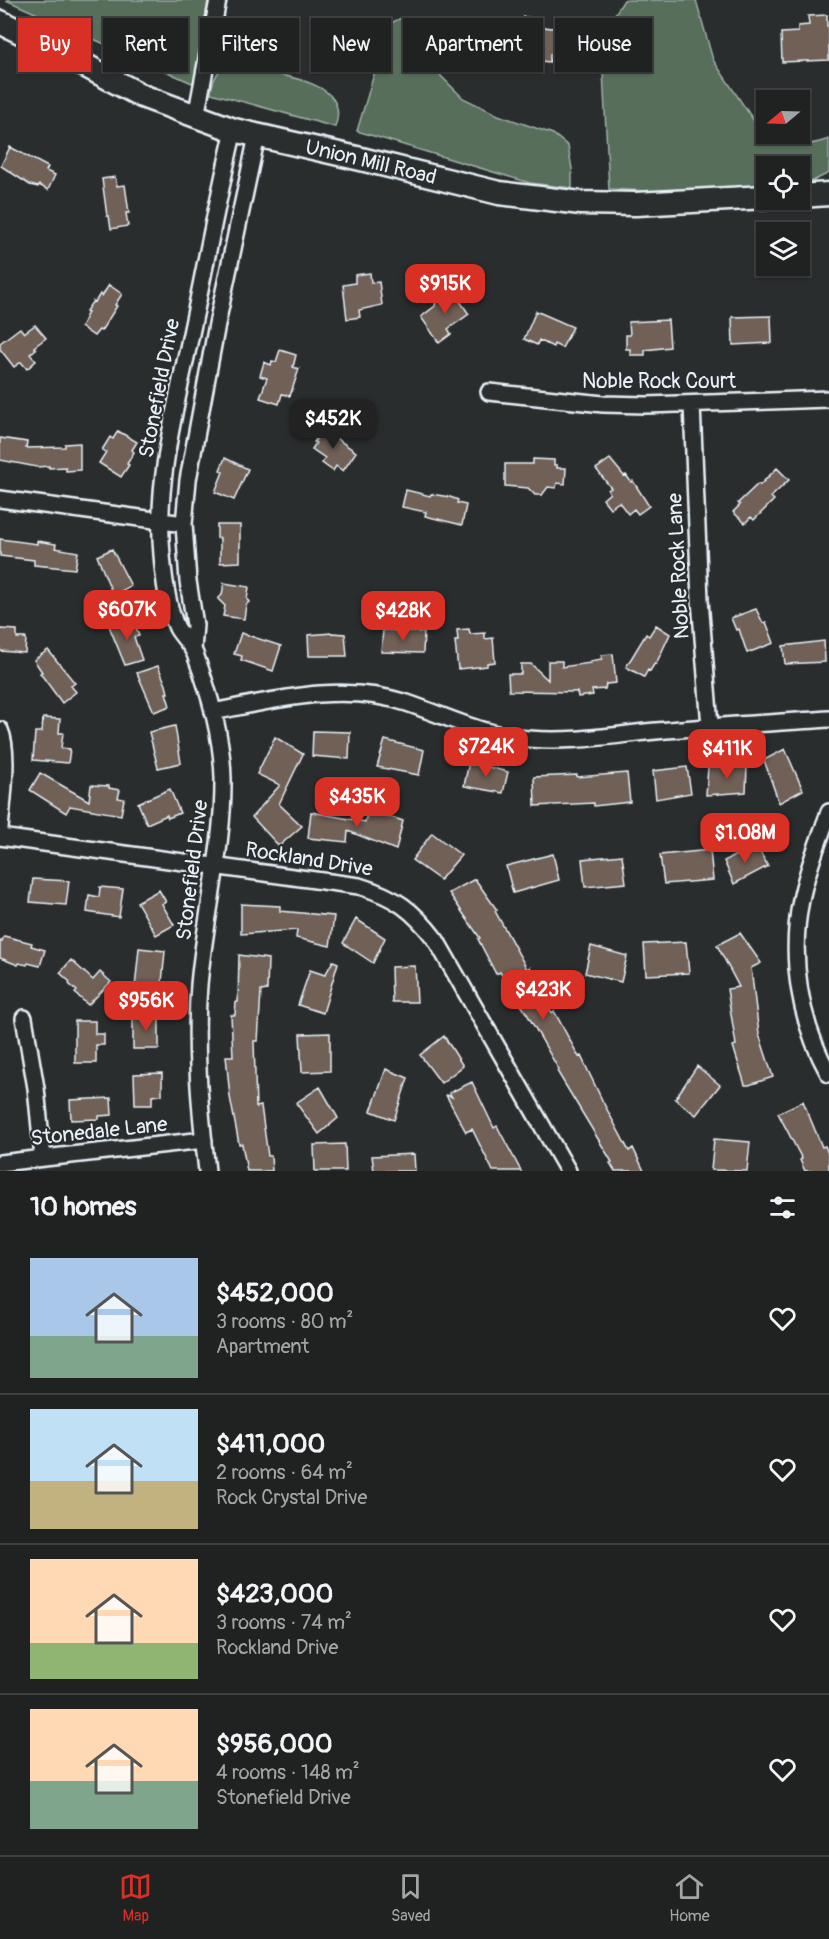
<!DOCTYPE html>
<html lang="en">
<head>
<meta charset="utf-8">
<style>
  body { margin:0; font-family:Pangolin,sans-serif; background:#2d2f2f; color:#f1f3f6; height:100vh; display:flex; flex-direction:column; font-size:22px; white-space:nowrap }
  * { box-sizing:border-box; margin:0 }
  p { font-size:20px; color:#a2a4a5 }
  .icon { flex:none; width:33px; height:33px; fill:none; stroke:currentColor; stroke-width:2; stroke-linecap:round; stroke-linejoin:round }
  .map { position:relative; height:1171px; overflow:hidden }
  .sheet { display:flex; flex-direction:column; background:#202222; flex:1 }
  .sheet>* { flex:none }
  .guide { position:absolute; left:18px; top:18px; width:794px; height:54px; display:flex; gap:12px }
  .needle { width:39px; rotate:251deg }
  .tools { position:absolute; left:756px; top:90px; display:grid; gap:12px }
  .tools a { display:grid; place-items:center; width:54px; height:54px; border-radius:0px; background:#202222; box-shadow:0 2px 4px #0004,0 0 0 2px #3d3f40; font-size:30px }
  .price { position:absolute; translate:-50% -51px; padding:0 14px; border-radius:12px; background:#d93025; color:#fff; font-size:20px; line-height:39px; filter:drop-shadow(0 2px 3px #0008) }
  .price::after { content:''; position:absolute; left:50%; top:36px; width:18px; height:14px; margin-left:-9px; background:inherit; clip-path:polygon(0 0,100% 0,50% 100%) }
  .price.current { background:#222; color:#fff }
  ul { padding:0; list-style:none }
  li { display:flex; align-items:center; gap:18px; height:150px; padding:0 30px }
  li+li { border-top:2px solid #3d3f40 }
  li span { display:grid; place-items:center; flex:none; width:168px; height:120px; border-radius:0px; color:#555 }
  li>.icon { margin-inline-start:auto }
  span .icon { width:72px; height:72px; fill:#fffc; stroke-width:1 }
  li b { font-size:26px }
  h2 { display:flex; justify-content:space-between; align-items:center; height:72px; padding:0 30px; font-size:26px }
  .chip { padding:0 21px; border-radius:0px; background:#202222; box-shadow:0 2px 4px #0004,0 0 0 2px #3d3f40; font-size:21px; line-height:54px }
  .chip.current { background:#d93025; color:#fff }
  .dock { display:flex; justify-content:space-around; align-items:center; height:84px; border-top:2px solid #3d3f40; background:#202222; font-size:16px; color:#a2a4a5 }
  .dock a { display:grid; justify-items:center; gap:3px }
  .dock .current { color:#d93025 }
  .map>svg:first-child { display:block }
  .green { fill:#566e5a; stroke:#9fb0a9; stroke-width:1.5 }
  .building { fill:#706157; stroke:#e8f1f8; stroke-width:1.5 }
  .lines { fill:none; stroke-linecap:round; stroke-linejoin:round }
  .street-casing { stroke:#e8f1f8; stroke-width:20 }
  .secondary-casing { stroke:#e8f1f8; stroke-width:27 }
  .street { stroke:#2a2d2e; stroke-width:15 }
  .secondary { stroke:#2a2d2e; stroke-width:22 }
  .labels { text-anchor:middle; stroke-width:4.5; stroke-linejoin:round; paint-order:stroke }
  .street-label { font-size:21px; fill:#e8f1f8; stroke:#2a2d2e }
</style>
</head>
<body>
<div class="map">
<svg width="829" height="1171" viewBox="0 0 829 1171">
  <rect width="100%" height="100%" fill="#2a2d2e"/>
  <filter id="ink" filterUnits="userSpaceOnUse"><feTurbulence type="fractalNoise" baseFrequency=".0167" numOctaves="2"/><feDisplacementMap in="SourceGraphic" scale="12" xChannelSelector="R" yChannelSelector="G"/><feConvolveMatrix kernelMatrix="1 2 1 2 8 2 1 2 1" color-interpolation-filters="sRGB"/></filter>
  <g filter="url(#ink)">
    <path class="green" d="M6,0H208L196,76L192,83Z
      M624,0H696L713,60L756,124L766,130V134C774,134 778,139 784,142C799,148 815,144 829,139V173L809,183L800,184V166H766V186L664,192L609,189L602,52L613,17Z
      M401,18L421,31L441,76L463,98L498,115L553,134L568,146L572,169V188L530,183L357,131L389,24Z
      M241,56L254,60L261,71C290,77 351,84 335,127L211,93C213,74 223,63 241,56Z"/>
    <path class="building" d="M827,15V26H829V60L782,62L781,33L798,32V26L809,25L808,16Z
      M523,17L535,18L534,26L562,29L560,55L550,54V62L510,58V50L497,49L498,31L510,32L511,22H523Z
      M10,147L48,167L46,171L55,175L48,190L39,185L38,187L30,185L1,166Z
      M115,177L117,186L125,185L129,213H126L128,226L111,229L109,216H107L102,179Z
      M370,273L371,283L379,282L382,305L359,310L360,317L347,319L343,285L355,283V275Z
      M109,285L122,294L115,305L117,306L101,331L99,330L94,336L81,327L88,312L86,311L93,301L95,302L100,294L102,296Z
      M442,292L455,294L469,314L448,329L451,334L439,343L421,317L435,306L437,295Z
      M536,311L573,327L562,348L554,344L553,347L539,340L537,345L524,339Z
      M771,316L772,343L733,345L732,317Z
      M668,320L670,347L645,350V355H630V349H626V335H630L629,322Z
      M35,325L46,338L34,347L36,349L30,354L36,361L27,369L21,362L14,367L0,349V343L20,328L24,333Z
      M280,350L296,355L293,367L299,369L290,396L282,394L279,404L260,398L267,378L260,376L264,362L271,365L272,361L276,362Z
      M325,426L338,435L336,438L356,452L343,471L336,466L333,471L322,463L325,458L312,449L316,443L314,442Z
      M118,431L137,442L132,450L134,452L127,464L129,465L121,477L99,463L106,452L102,450L110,437L113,439Z
      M0,438L27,442L26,448L65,447V444L80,443V470L66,471V467L49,468V466L37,467L0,460Z
      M225,458L248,469L234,500L215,492L223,472L220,470Z
      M533,459L554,460V465H557V468H566L565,484L557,483L556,488L548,487L542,495H535L528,488L505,486V464H533Z
      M610,459L624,476L626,475L631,482L633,481L649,506L638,514L634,509L628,514L619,502L610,508L603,499L610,493L608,490L611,488L596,469Z
      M777,468L789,480L771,497L774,500L754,520L751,517L745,523L733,512L740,505L738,503L758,484L760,485Z
      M406,490L430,496L431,494L450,497L458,500L457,503L466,505L462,525L425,516L426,512L402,507Z
      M217,525H240V562L220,563V538H217Z
      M0,539L37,544V541L56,544L55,548L78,552L75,569L34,565V560L0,556Z
      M112,549L131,586L113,595L97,556Z
      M224,583L249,587L247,599L249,602L246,605L244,619L223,616L225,606L218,599L222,595Z
      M756,609L763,623L766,622L774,643L747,653L739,629L736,630L731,618Z
      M133,618L139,636L134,637L142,660L125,665L109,626Z
      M656,625L670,634L656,664L655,663L650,671L648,670L644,677L626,667L646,634L649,636Z
      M0,629L17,630V638H26L25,653L0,651Z
      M469,629L470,634L485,633V639L493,638L495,662L487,663V666L458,669L455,641H458L457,630Z
      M383,630L424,632L423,653L381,652Z
      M241,633L281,646L273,671L241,660L242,656L234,654Z
      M332,633L345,634L347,656H309L308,635Z
      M824,641L825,662L785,664L783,646Z
      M48,650L75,683L71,686L76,692L62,703L40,673L42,672L34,660Z
      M613,654L616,683L606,684L605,689L592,690L593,695L578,697L577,692L509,691L508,674H521V664H531L548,680V661H562V667L591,663L590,661L602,659L601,655Z
      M158,666L166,685L168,693H166L170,706L154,712L137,673Z
      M43,718L60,719L59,733H63L61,748L70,749L68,763L33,760L35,732H42Z
      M175,726L181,763L158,768L149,732Z
      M313,731L350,732L349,759L312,756Z
      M275,737L303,754L279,804L302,826L279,846L252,817L280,785L257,774Z
      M385,740L424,750L419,775L377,767Z
      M785,749L803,790L779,803L764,760Z
      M469,762L508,772L503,793L464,786Z
      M747,766L746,792L706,795L708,767Z
      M687,767L691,793L656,799L653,771Z
      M40,773L89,801L91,785L109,786V788L120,790L118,798L124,799L121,815L70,806L66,813L30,790Z
      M627,773L630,802L594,806V803L535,806L534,777L577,775V777Z
      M170,789L180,813L168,818L167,815L147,824L138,803Z
      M368,809L403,821L396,850L348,831L347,842L308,838L311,812L365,822Z
      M432,833L461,855L440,880L412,860Z
      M756,845L768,866L734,884L724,861Z
      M710,850L713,880L664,884L660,855Z
      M553,854L559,880L513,893L506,866Z
      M622,855L626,883L585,887L582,859Z
      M33,879L69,881L66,905L30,902Z
      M475,879L497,910L495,911L527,969L530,967L552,1013L554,1011L579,1057L581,1056L603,1102L629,1151L633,1148L644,1171H615L610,1163L612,1162L557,1071L559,1070L527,1014L500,972L496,974L478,939L480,938L449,893Z
      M100,887L123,889L119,917L87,912L89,895L99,897Z
      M159,890L166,902L162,904L174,925L156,935L137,902Z
      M241,904L280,906V911L334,916L330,946L296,938L297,930L241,934Z
      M356,919L385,938L373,963L343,943Z
      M740,933L761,963L751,968L759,1034L773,1077L749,1085H745L733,1046L736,1045L727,989L739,987L717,945Z
      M4,936L32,943L31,946L45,950L40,966L28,963L27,965L19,963L18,965L0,958V940L2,941Z
      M686,942L689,973L646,975L644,944Z
      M591,946L627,956L621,982L585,973Z
      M139,948L165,951L161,993L135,988Z
      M239,955L268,959L267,990L261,991L258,1041H254L256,1107L261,1106L268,1156H271L272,1171H247L242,1144H239L230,1097L226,1056H233L231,1015H235L236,1002H238Z
      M71,960L93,980L100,972L111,982L88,1005L75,993L77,991L69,984L70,982L60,973Z
      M333,961L338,963L323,1013L298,1005L310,970L325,975Z
      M415,966L417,1002H392L391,967Z
      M133,1014H159V1049H133Z
      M75,1021H95V1034H104V1045H96V1063H75Z
      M330,1033V1071L302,1072L300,1034Z
      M444,1036L463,1066L441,1083L420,1055Z
      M697,1066L720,1085L696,1115L675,1099Z
      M386,1069L408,1078L394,1120L371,1111Z
      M162,1073V1095L152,1096V1105H135L134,1074Z
      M472,1082L494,1128L497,1126L521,1171H493L472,1129L466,1132L446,1095L452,1097L449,1093Z
      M320,1087L338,1118L319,1134L296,1103Z
      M111,1098L112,1115L99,1116V1119L71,1120L70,1100Z
      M803,1101L822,1147L825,1146L829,1156V1171H805L800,1160L802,1159L778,1113Z
      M714,1139L750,1142L747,1171L711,1170Z
      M345,1144L346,1171H315L314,1145Z
      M414,1154L415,1171H374L372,1156Z"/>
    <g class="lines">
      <defs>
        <path id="street" d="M196,117L218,0
          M489,392L603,404L646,405L829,399
          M692,404L700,600L710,726
          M0,499L184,524
          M193,650L195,625L188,581L184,524L188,480L217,324L257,136
          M213,712C278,699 342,682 407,703C448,717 485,736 529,739C571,743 614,735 656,731C714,726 771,723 829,719
          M0,730C10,752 2,804 0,829
          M829,812C819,841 807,869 801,900C789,958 800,1023 829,1074
          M0,837L359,886C396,897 413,910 436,940L568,1171
          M24,1018L36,1088L43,1158
          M0,1163L204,1140
          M207,1171C200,1109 194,1047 199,985C205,916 224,847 223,778C222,736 210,694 195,654C191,644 182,637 177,628C167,606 164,579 162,555C155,479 177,403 192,329C206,263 218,196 234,130"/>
        <g id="secondary">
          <path id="s1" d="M0,22L47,45L142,96L234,130L361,159L499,193L581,203L636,204L766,197"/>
          <path d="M800,196L829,194"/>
        </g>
      </defs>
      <use href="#street" class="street-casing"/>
      <use href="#secondary" class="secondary-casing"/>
      <use href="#street" class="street"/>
      <use href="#secondary" class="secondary"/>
    </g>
  </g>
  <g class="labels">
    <g class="street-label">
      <text dy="7" stroke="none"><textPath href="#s1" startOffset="399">Union Mill Road</textPath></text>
      <text x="659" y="388">Noble Rock Court</text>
      <text transform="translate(159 388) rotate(-79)" y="7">Stonefield Drive</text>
      <text transform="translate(678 566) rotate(-93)" y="7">Noble Rock Lane</text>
      <text transform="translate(309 859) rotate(9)" y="7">Rockland Drive</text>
      <text transform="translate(192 870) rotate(-83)" y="7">Stonefield Drive</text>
      <text transform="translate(99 1131) rotate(-6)" y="7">Stonedale Lane</text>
    </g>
  </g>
</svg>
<div class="tools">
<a><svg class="needle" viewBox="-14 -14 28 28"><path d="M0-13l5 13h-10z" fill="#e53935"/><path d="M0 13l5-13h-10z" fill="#a2a4a5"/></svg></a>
<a><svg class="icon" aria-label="locate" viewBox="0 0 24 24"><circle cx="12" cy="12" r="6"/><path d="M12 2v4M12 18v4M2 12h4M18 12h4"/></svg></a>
<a><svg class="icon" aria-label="layers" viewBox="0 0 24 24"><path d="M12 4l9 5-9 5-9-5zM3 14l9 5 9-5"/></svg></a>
</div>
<b class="price" style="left:445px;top:315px">$915K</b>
<b class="price current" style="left:333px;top:450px">$452K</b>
<b class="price" style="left:127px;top:641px">$607K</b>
<b class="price" style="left:403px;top:642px">$428K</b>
<b class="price" style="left:486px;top:778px">$724K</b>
<b class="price" style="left:727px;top:780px">$411K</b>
<b class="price" style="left:357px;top:828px">$435K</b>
<b class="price" style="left:745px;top:864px">$1.08M</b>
<b class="price" style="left:543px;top:1021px">$423K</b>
<b class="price" style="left:146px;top:1032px">$956K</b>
<div class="guide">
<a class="chip current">Buy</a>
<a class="chip">Rent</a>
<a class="chip">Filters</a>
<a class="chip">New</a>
<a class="chip">Apartment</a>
<a class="chip">House</a>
</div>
</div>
<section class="sheet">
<h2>10 homes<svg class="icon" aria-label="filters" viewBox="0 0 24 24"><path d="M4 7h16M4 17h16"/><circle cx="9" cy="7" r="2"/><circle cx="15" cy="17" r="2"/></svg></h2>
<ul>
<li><span style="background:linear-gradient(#a9c7e8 65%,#7fa58c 0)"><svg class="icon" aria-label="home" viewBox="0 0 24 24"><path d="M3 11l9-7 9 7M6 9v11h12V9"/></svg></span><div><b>$452,000</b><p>3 rooms · 80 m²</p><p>Apartment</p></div><svg class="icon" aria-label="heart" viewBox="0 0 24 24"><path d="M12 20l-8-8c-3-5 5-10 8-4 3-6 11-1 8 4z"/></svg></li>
<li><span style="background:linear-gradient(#bfe0f5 60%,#c2b280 0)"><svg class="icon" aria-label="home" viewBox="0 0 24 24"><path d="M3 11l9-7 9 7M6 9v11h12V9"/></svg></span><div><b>$411,000</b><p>2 rooms · 64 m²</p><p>Rock Crystal Drive</p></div><svg class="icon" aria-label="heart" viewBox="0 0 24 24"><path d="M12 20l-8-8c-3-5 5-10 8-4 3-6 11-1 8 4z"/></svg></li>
<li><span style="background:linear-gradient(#ffd9b3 70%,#8fb573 0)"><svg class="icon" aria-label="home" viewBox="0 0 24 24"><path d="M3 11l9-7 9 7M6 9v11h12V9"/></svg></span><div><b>$423,000</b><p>3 rooms · 74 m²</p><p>Rockland Drive</p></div><svg class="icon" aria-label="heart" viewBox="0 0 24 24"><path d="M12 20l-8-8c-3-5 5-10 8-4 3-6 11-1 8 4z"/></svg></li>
<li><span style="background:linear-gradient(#ffd9b3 60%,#7fa58c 0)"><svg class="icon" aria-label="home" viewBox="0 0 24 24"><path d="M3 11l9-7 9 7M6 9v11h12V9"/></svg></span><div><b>$956,000</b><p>4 rooms · 148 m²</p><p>Stonefield Drive</p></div><svg class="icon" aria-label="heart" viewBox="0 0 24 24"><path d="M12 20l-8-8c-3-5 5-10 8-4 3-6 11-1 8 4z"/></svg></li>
</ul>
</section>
<nav class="dock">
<a class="current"><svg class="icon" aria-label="map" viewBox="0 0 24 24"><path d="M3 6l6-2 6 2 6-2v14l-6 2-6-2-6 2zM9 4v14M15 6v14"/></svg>Map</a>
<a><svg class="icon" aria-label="saved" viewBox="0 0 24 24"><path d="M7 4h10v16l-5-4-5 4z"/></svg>Saved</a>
<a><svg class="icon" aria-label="home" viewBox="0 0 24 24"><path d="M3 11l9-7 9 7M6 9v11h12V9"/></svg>Home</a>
</nav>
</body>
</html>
